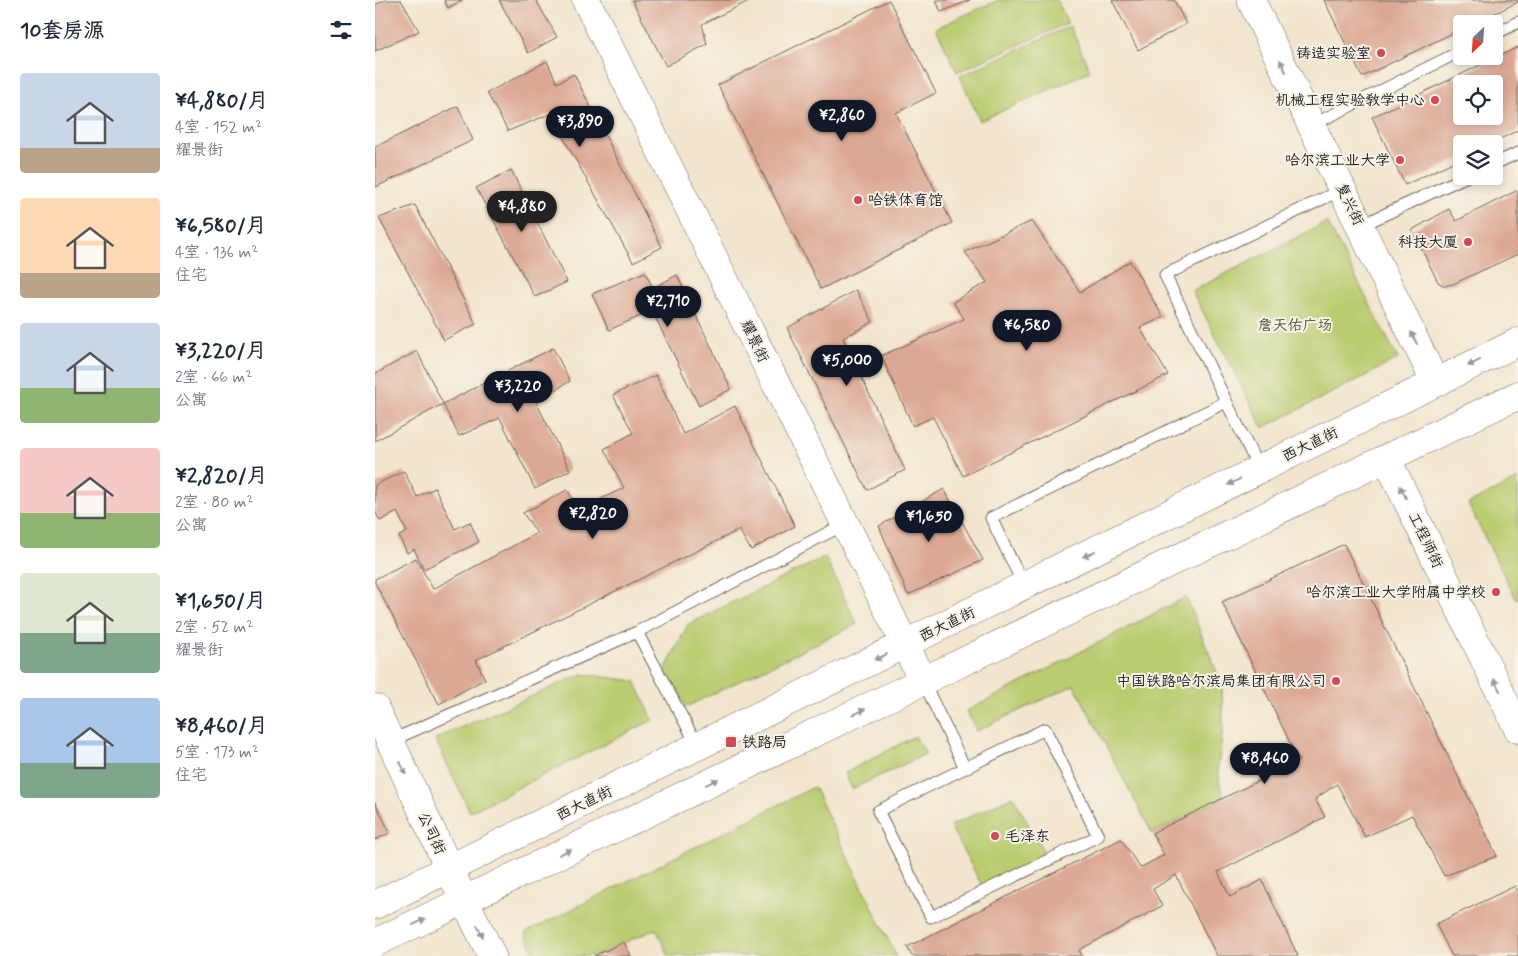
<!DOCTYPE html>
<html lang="zh">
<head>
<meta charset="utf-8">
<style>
  body { margin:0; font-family:Mynerve,"LXGW WenKai TC",sans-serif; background:#f6f6f7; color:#1f2937; height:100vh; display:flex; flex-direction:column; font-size:19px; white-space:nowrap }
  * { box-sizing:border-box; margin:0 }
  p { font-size:16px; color:#747a83 }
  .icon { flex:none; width:28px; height:28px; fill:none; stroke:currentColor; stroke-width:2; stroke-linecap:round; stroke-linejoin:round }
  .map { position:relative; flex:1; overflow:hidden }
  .panel { display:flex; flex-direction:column; background:#fff; width:375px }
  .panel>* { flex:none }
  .needle { width:32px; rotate:205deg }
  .buttons { position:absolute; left:1078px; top:15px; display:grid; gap:10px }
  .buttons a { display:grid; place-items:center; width:50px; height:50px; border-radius:5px; background:#fff; box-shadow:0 2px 8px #0003; font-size:25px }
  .price { position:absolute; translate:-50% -42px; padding:0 11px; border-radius:18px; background:#111827; color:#fff; font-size:16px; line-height:32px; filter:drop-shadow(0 1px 2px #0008) }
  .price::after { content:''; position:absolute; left:50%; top:30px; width:15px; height:11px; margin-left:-8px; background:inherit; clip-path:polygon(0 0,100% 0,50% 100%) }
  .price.on { background:#222; color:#fff }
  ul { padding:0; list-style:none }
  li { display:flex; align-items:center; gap:15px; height:125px; padding:0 20px }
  li span { display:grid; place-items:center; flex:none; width:140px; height:100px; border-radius:5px; color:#555 }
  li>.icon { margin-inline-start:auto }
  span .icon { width:60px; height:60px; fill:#fffc; stroke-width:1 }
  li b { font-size:21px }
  h2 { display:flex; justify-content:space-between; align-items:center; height:60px; padding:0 20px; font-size:21px }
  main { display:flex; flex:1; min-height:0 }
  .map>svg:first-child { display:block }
  .green { fill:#b9cc6f; stroke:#6a7446 }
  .building { fill:#dca893; fill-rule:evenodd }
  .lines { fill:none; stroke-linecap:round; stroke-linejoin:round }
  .lane-casing { stroke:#67625a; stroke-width:13 }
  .secondary-casing { stroke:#67625a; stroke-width:29 }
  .primary-casing { stroke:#67625a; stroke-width:29 }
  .lane { stroke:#fff; stroke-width:11 }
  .secondary { stroke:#fff; stroke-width:28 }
  .primary { stroke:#fff; stroke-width:28 }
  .oneway { fill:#999 }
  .poi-dot { fill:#d1495b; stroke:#f7f3e8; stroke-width:2 }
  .labels { text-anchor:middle; stroke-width:4; stroke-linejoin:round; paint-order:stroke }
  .poi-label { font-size:15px; fill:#1c1c1c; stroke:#f7f3e8; text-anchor:end }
  .street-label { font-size:15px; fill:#1c1c1c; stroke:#f7f3e8 }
  .park-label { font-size:15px; fill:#535a39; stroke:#f7f3e8 }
</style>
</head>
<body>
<main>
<section class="panel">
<h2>10套房源<svg class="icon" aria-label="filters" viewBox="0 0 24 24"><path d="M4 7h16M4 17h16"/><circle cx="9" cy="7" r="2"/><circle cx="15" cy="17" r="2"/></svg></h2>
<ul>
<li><span style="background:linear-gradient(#c9d6e8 75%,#b9a48a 0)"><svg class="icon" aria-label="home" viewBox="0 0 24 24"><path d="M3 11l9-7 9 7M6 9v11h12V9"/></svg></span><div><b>¥4,880/月</b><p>4室 · 152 m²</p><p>耀景街</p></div></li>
<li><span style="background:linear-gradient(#ffd9b3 75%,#b9a48a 0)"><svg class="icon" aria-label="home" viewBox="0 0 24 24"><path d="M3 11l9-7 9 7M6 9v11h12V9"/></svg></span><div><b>¥6,580/月</b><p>4室 · 136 m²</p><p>住宅</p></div></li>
<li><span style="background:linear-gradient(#c9d6e8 65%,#8fb573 0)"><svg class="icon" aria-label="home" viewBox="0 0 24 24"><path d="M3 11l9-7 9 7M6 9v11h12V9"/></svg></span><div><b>¥3,220/月</b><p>2室 · 66 m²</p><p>公寓</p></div></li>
<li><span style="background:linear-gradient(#f6c9c9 65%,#8fb573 0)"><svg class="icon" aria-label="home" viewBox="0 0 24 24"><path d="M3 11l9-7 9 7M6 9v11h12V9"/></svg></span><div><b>¥2,820/月</b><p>2室 · 80 m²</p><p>公寓</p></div></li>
<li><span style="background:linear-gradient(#dfe7d0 60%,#7fa58c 0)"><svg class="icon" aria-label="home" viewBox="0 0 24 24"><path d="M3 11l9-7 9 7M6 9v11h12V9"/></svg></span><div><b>¥1,650/月</b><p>2室 · 52 m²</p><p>耀景街</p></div></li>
<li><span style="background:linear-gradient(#a9c7e8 65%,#7fa58c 0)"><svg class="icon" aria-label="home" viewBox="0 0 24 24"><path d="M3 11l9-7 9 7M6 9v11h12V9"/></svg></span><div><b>¥8,460/月</b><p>5室 · 173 m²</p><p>住宅</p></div></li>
</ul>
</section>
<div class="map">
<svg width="1143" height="956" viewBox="0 0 1143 956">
  <rect width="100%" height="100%" fill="#f7f3e8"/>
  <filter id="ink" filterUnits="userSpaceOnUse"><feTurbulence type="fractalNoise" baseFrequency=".02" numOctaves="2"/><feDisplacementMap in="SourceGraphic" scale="10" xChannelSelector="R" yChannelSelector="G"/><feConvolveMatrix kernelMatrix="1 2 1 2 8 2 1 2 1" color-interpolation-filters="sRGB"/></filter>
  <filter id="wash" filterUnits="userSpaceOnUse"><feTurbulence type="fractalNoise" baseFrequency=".0096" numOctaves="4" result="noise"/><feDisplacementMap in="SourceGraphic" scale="20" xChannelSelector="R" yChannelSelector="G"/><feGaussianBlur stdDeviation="1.12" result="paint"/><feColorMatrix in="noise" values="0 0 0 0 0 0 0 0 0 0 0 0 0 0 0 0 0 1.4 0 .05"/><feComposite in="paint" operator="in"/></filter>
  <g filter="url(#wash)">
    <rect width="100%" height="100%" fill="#f3e5cd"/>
    <path class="green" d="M623,0H682L693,23L582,72L561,28Z
      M695,26L715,71L605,121L585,76Z
      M952,222L1023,359L888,428L817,291Z
      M1143,479V598L1141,599L1093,504Z
      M450,557L482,624L311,707L290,670L313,624Z
      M811,597L847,685L848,727L843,767L845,786L849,798L777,833L699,685L601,731L592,711Z
      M207,674L260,681L278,720L95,812L60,739Z
      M540,736L551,754L477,789L470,773Z
      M439,787L521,956H294L281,929L219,956H161L150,933Z
      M638,796L673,860L610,891L575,826Z"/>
    <g id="blocks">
      <path class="building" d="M10,0H26L44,31L0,51V5Z
        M69,0H88L73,8Z
        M124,0H161L182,37L153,53Z
        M257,0H376L327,24L332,44L291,66Z
        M514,0L561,93L521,113L577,223L446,289L343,85Z
        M561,0H595L566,12Z
        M737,0H799L811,24L763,50Z
        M949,0H1143V2L1098,24H1086V29L987,77Z
        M1143,47V130L1115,144H1086V158L1030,185L997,117ZM1086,84H1119V116H1086Z
        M172,61L182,83L199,74L287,247L258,262L175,114L133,131L112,93Z
        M83,106L98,140L1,187L0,147Z
        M136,170L192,282L160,297L101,188Z
        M1143,190V254L1078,284L1069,286L1063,282L1037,230L1074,209L1081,221Z
        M40,205L101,324L69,340L4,218Z
        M657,221L705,292L755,261L788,317L765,328L793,375L588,476L558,417L538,426L506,356L589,319L578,302L612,282L590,252Z
        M270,272L278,288L302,275L356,389L324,406L277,311L234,330L217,294Z
        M481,290L498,322L468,338L530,470L492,490L412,328Z
        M178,348L195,381L161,402L195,470L160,489L125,418L84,436L68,404Z
        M42,351L68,404L0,441V374Z
        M281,375L308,434L360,406L420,526L376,550L364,530L101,660L110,679L64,704L0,583V579L41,558L58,589L162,533L148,513L192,490L205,509L249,488L229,449L258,433L238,395Z
        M29,471L42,497L60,488L80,529L95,522L104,542L49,569L39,549L32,553L24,536L32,532L22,512L5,521L0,511V485Z
        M569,489L608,560L533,595L504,526Z
        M969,544L1122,856L1069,876L1037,815L990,837L962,784L940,799L950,817L843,872L855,897L887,880L923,956H842L801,875L778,889L787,906L704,950L707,956H537L532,947L746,839L765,868L789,855L777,833L924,761L847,602Z
        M0,802L15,833L0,840Z
        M1140,886L1143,893V956H1077L1061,924Z
        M249,942L256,956H219Z"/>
    </g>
  </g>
  <g filter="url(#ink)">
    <use href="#blocks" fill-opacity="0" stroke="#67625a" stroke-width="1"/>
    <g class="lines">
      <defs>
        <path id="lane" d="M1119,35L1143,22
          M937,125L1086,51
          M1119,164L1143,153
          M985,226L1092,176
          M884,469L790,275L968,189
          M649,586L616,518L851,402
          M548,681L590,768L503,811L556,917L723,836L670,729L590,768
          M15,741L262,632
          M323,747L262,632L470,524"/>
        <path id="secondary" d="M211,0L548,681
          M876,0L1060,382
          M1012,459L1143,729
          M0,708L74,869L117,956"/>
        <path id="primary" d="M0,905L1143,342
          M0,943L548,681L1143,395"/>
      </defs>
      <use href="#lane" class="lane-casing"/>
      <use href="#secondary" class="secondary-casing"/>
      <use href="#primary" class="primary-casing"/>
      <use href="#lane" class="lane"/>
      <use href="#secondary" class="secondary"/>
      <use href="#primary" class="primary"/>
    </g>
    <defs><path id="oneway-solid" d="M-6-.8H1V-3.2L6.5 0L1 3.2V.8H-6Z" transform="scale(1.25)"/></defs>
    <g class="oneway">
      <use href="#oneway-solid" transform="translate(908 66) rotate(-116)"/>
      <use href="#oneway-solid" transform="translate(1039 338) rotate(-116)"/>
      <use href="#oneway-solid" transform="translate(1099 363) rotate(154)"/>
      <use href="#oneway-solid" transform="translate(859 482) rotate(154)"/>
      <use href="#oneway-solid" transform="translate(1028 492) rotate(-116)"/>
      <use href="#oneway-solid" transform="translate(714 554) rotate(154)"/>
      <use href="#oneway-solid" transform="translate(506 657) rotate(154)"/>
      <use href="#oneway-solid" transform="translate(1122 685) rotate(-116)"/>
      <use href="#oneway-solid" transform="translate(484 712) rotate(-25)"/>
      <use href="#oneway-solid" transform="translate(28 768) rotate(65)"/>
      <use href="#oneway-solid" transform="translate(337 782) rotate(-25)"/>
      <use href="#oneway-solid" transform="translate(190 852) rotate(-25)"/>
      <use href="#oneway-solid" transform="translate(44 922) rotate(-26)"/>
      <use href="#oneway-solid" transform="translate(105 931) rotate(64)"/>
    </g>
  </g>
  <g class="poi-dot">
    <circle cx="1006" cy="53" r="5"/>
    <circle cx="1060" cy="100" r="5"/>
    <circle cx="1025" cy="160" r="5"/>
    <circle cx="483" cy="200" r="5"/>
    <circle cx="1093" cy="242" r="5"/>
    <circle cx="1121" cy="592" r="5"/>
    <circle cx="961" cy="681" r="5"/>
    <rect x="350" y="736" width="12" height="12" rx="2.5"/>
    <circle cx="620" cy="836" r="5"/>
  </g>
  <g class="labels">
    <g class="poi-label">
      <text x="996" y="58">铸造实验室</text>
      <text x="1050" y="105">机械工程实验教学中心</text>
      <text x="1015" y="165">哈尔滨工业大学</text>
      <text x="493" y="205" text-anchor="start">哈铁体育馆</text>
      <text x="1083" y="247">科技大厦</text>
      <text x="1111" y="597">哈尔滨工业大学附属中学校</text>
      <text x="951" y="686">中国铁路哈尔滨局集团有限公司</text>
      <text x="367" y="747" text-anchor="start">铁路局</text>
      <text x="630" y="841" text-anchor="start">毛泽东</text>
    </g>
    <g class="street-label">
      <text transform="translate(975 204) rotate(64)" y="5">复兴街</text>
      <text transform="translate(380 341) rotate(64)" y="5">耀景街</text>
      <text transform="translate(935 444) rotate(-26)" y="5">西大直街</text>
      <text transform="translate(1051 540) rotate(64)" y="5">工程师街</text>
      <text transform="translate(572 624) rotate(-26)" y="5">西大直街</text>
      <text transform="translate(209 803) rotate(-26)" y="5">西大直街</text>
      <text transform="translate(57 833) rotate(65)" y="5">公司街</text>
    </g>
    <g class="park-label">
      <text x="920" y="330">詹天佑广场</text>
    </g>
  </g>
</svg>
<div class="buttons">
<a><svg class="needle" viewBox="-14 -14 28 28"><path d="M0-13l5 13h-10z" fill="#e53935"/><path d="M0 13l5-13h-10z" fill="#747a83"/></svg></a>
<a><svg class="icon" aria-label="locate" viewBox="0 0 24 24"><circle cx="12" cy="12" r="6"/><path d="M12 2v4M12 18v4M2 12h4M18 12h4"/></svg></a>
<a><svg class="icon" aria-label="layers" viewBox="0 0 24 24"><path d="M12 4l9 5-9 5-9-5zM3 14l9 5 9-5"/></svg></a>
</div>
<b class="price" style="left:467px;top:142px">¥2,860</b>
<b class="price" style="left:205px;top:148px">¥3,890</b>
<b class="price on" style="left:147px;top:233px">¥4,880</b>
<b class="price" style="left:293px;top:328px">¥2,710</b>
<b class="price" style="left:652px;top:352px">¥6,580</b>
<b class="price" style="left:472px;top:387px">¥5,000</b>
<b class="price" style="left:143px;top:413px">¥3,220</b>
<b class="price" style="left:218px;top:540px">¥2,820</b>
<b class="price" style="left:554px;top:543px">¥1,650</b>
<b class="price" style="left:890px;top:785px">¥8,460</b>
</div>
</main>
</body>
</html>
